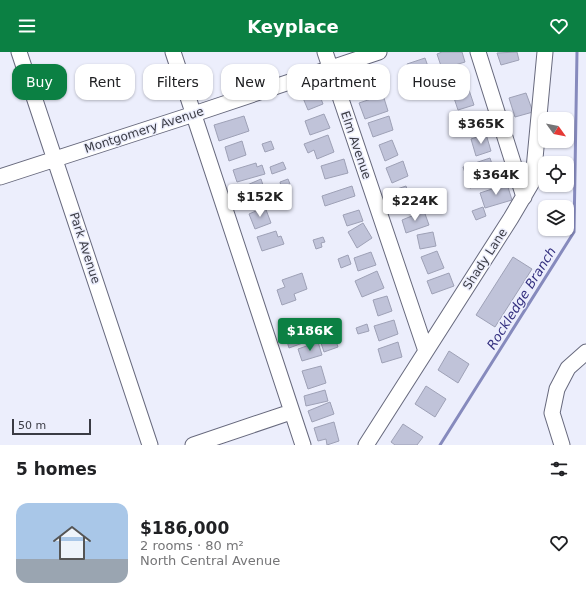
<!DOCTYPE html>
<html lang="en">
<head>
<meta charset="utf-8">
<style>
  body { margin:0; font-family:"DejaVu Sans",sans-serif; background:#f6f6f6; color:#202124; height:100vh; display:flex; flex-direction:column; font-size:15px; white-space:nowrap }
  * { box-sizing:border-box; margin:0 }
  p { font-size:13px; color:#757577 }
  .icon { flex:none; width:22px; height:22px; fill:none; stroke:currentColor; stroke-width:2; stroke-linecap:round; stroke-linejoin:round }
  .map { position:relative; height:393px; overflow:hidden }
  .drawer { display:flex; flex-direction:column; background:#fff; flex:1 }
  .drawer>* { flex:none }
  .banner { position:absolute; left:12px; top:12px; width:562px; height:36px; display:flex; gap:8px }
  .needle { width:26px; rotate:123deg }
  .fabs { position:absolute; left:538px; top:60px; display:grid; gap:8px }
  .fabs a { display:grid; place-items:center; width:36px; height:36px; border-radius:8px; background:#fff; box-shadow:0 1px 3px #0004; font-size:20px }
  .scale { position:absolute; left:12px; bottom:10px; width:79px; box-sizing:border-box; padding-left:4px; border:2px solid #3a3b44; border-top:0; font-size:11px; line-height:14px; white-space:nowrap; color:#3a3b44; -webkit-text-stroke:3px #eceefc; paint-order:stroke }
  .price { position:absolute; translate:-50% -34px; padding:0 9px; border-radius:4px; background:#fff; color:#222; font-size:13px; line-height:26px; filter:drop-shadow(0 1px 2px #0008) }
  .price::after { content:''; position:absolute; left:50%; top:24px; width:12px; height:9px; margin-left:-6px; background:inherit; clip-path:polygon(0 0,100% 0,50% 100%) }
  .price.on { background:#0b8043; color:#fff }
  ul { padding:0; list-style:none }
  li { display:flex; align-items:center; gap:12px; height:100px; padding:0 16px }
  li+li { border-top:1px solid #e0e0e0 }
  li span { display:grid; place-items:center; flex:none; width:112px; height:80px; border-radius:12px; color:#555 }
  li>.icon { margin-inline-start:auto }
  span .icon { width:48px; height:48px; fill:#fffc; stroke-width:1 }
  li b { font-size:17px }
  h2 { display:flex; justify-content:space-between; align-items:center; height:48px; padding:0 16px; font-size:17px }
  .tag { padding:0 14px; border-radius:12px; background:#fff; box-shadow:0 1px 3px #0004; font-size:14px; line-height:36px }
  .tag.on { background:#0b8043; color:#fff }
  header { display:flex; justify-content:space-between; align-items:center; height:52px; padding:0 16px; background:#0b8043; color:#fff; font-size:18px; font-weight:700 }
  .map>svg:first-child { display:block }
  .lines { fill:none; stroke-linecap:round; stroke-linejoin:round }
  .stream { stroke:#868abd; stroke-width:3 }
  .building { fill:#c0c3d9; stroke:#9ea1b6 }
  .minor-casing { stroke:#67697d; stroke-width:17 }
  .minor { stroke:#fff; stroke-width:15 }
  .labels { text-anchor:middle; stroke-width:3; stroke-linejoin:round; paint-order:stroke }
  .street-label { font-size:12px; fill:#3a3b44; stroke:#eceefc }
  .water-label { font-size:13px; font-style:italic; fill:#353180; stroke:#eceefc }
</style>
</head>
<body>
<header><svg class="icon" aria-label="menu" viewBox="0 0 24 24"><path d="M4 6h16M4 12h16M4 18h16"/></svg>Keyplace<svg class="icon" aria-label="heart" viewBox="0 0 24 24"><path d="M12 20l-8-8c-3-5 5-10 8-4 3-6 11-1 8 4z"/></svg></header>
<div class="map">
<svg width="586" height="393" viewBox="0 0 586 393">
  <rect width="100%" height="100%" fill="#eceefc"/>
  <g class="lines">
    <path class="stream" d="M440,393L574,180L577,0"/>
  </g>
  <path class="building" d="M442,0H462L465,10L442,17L437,2Z
    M517,0L519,8L501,13L497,1Z
    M425,6L430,20L413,27L407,12Z
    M465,18L469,32L455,36L451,22Z
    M373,19L378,34L361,40L356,24Z
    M410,29L413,38L402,42L399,33Z
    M469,38L474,53L458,58L453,43Z
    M318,39L323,52L308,58L303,46Z
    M526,41L533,60L515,65L509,46Z
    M383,43L388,59L365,67L359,51Z
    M478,60L483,76L462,82L458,66Z
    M324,62L330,76L310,83L305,69Z
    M244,64L249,79L219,89L214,73Z
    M389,64L393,78L373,85L368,71Z
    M486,82L491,99L476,104L471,87Z
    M328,83L334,100L317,107L314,98L308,101L304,92Z
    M392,88L398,103L385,109L379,93Z
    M242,89L246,103L229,109L225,95Z
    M271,89L274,97L265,100L262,92Z
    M490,106L497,127L470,136L463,115Z
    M344,107L348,121L325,127L321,114Z
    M403,109L408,124L392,131L386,116Z
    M283,110L286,117L272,122L270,115Z
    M256,111L257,115L262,113L265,122L237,130L233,118Z
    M261,127L264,136L242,146L238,137Z
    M288,127L290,132L281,134L280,130Z
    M507,132L512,148L485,156L480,141Z
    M352,134L355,144L325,154L322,144Z
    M406,134L411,149L397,154L391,139Z
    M265,141L268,150L246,157L243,149Z
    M285,147L287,154L276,157L274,150Z
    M265,155L271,171L255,177L249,162Z
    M483,155L486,164L476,168L472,159Z
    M359,158L363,169L347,174L343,163Z
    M424,159L429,173L406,181L402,168Z
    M363,171L372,186L357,196L348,180Z
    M276,179L278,185L281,184L284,192L262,199L257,185Z
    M433,180L436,194L420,197L417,183Z
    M323,185L325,190L321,191L322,195L316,197L313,188Z
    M437,199L444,216L428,222L421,205Z
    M371,200L376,213L358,219L354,206Z
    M348,203L351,212L341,216L338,207Z
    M513,205L532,217L495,275L476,263Z
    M377,219L384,236L362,245L355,229Z
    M302,221L307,237L294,242L296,248L282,253L277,238L285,235L282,228Z
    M449,221L454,234L432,242L427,229Z
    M387,244L392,259L378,264L373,248Z
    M394,268L398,282L379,289L374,274Z
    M305,270L311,288L289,296L286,286L293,284L290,275Z
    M367,272L369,279L358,282L356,276Z
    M334,283L338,295L324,300L320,288Z
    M318,290L322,303L302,309L298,297Z
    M398,290L402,305L382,311L378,297Z
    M449,299L469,312L458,331L438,318Z
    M321,314L326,331L308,337L302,319Z
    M426,334L446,347L435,365L415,352Z
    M325,338L328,349L306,354L304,344Z
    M330,350L334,362L312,370L308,359Z
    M334,370L339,389L327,393L326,387L318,389L314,376Z
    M403,372L423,385L417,393H395L391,390Z"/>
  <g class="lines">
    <defs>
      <path id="minor" d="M19,0L150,393
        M173,0L303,393
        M325,0L426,299
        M478,0L524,145
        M0,125L194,62L379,0
        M193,393L291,360
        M366,393L511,166L531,132L534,117L545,0
        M562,393L552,361L557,337L568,316L586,300"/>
    </defs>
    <use href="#minor" class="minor-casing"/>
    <use href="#minor" class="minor"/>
  </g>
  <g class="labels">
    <g class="street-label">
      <text transform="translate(144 78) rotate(-18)" y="4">Montgomery Avenue</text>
      <text transform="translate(356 93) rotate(71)" y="4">Elm Avenue</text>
      <text transform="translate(85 196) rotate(72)" y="4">Park Avenue</text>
      <text transform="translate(485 207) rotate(-57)" y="4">Shady Lane</text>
    </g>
    <g class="water-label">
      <text transform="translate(521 246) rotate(-58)" y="5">Rockledge Branch</text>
    </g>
  </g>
</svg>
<div class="fabs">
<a><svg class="needle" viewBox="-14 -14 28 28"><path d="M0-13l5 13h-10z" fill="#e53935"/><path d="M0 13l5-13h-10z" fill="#757577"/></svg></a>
<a><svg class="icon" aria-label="locate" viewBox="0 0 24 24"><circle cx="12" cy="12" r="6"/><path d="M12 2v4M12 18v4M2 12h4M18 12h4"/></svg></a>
<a><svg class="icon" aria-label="layers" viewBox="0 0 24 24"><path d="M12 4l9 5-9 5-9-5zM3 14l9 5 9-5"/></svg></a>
</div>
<div class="scale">50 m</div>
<b class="price" style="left:481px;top:93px">$365K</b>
<b class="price" style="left:496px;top:144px">$364K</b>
<b class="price" style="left:260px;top:166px">$152K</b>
<b class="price" style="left:415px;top:170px">$224K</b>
<b class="price on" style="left:310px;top:300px">$186K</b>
<div class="banner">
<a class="tag on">Buy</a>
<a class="tag">Rent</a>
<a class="tag">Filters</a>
<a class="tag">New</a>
<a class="tag">Apartment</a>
<a class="tag">House</a>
</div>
</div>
<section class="drawer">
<h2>5 homes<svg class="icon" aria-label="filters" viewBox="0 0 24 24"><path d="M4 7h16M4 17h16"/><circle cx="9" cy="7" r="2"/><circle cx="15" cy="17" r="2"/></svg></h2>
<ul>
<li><span style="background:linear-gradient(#a9c7e8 70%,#9aa5b1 0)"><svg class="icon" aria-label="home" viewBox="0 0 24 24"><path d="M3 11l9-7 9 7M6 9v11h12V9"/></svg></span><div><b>$186,000</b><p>2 rooms · 80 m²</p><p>North Central Avenue</p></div><svg class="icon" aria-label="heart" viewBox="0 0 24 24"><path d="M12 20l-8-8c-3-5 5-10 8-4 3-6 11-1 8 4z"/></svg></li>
</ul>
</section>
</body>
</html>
